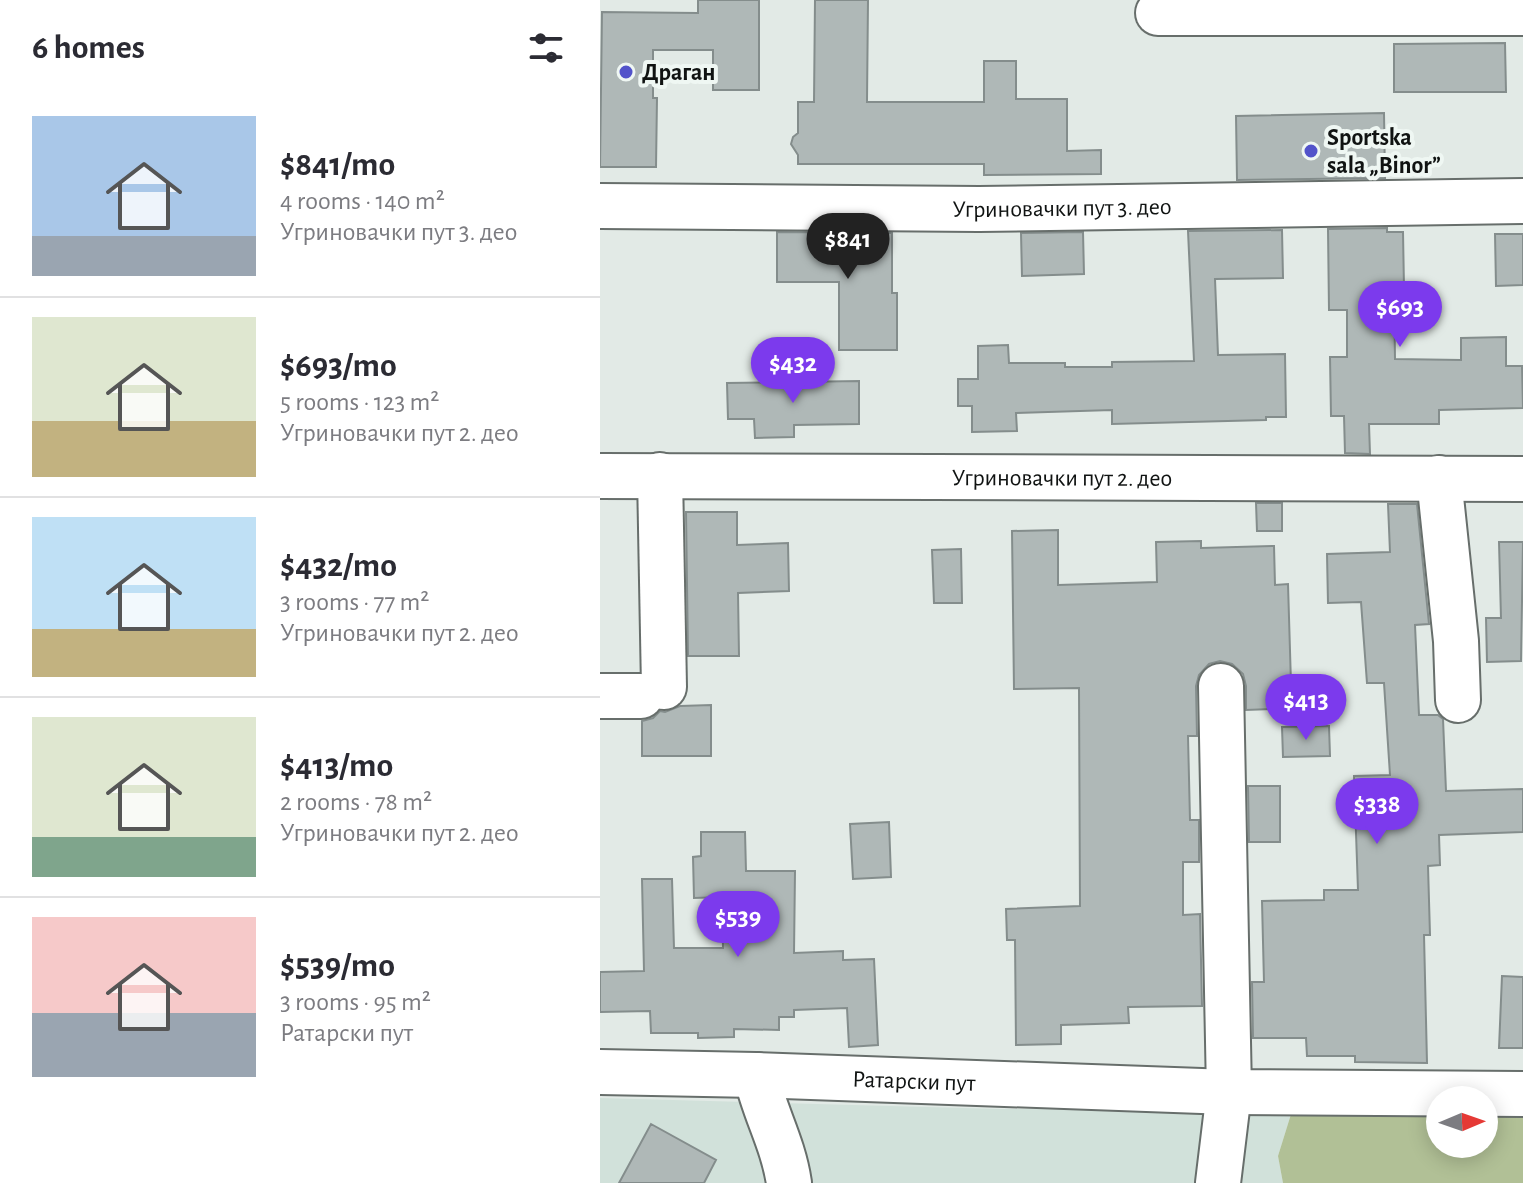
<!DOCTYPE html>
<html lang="en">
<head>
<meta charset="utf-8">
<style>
  body { margin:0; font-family:"Alegreya Sans",sans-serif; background:#f2f2f3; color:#2b2b33; height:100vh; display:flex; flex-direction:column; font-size:30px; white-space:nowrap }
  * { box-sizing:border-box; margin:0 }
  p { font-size:26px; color:#7c7c81 }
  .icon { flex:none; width:44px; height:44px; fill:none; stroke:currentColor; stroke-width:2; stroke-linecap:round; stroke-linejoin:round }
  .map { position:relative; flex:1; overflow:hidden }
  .side { display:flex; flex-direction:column; background:#fff; width:600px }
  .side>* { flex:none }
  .needle { width:52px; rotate:88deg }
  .tools { position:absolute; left:826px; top:1086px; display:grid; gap:16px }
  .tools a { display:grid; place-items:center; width:72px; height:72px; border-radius:50%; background:#fff; box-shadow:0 4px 20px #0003; font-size:40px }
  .price { position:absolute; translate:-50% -68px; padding:0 18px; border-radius:28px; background:#7c3aed; color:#fff; font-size:26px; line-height:52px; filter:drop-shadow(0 2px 4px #0008) }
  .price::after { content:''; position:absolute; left:50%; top:48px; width:24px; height:18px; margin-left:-12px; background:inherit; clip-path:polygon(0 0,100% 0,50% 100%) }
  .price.current { background:#222; color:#fff }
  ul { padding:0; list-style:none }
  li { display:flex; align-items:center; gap:24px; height:200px; padding:0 32px }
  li+li { border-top:2px solid #e1e1e2 }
  li span { display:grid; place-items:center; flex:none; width:224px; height:160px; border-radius:0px; color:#555 }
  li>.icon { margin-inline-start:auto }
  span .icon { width:96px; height:96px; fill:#fffc; stroke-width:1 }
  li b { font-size:34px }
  h2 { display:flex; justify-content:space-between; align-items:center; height:96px; padding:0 32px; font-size:34px }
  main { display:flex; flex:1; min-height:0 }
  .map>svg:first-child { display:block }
  .built { fill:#d1e1da }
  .green { fill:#b1c096 }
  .building { fill:#afb8b7; stroke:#848d8c; stroke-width:2 }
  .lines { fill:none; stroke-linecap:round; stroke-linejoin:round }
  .minor-casing { stroke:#676e6b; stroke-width:48 }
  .minor { stroke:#fff; stroke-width:44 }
  .poi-dot { fill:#5253ca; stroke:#eff7f3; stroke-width:3 }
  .labels { text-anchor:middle; stroke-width:8; stroke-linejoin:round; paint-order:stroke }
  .poi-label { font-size:24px; font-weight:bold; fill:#101312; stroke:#eff7f3; text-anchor:start }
  .street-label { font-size:24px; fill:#101312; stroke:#eff7f3 }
</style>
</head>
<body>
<main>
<section class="side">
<h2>6 homes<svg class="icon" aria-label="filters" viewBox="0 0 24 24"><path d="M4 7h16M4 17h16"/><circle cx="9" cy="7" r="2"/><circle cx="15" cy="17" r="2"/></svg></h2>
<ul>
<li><span style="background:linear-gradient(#a9c7e8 75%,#9aa5b1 0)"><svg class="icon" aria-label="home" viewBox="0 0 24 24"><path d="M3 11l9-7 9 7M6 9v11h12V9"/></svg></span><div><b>$841/mo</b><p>4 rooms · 140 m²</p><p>Угриновачки пут 3. део</p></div></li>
<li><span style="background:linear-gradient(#dfe7d0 65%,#c2b280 0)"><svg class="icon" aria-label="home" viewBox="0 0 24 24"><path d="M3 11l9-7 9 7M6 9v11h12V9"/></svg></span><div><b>$693/mo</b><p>5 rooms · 123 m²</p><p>Угриновачки пут 2. део</p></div></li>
<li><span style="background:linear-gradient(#bfe0f5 70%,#c2b280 0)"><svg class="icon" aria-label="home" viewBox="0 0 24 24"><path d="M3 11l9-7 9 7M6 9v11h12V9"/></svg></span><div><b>$432/mo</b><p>3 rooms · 77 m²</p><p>Угриновачки пут 2. део</p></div></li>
<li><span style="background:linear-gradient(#dfe7d0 75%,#7fa58c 0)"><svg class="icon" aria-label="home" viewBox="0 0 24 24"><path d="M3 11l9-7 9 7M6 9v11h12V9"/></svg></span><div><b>$413/mo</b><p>2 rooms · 78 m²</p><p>Угриновачки пут 2. део</p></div></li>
<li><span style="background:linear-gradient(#f6c9c9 60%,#9aa5b1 0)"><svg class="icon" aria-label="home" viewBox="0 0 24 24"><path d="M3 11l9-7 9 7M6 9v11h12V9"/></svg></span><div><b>$539/mo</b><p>3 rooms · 95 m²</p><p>Ратарски пут</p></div></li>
</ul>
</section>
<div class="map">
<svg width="923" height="1183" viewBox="0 0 923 1183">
  <rect width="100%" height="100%" fill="#e2eae6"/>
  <path class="built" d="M0,1098L400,1109L692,1111L678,1156L683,1183H0Z"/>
  <path class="green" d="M923,1102V1183H683L678,1156L692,1111L840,1105V1144H884V1103Z"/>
  <path class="building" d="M98,0H159V90H113V50H53V98H57L56,167H0L2,12L98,13Z
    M215,0H268L267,102H384V61H416V99H467V151L501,150V174L384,175V164H198V155L191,144L193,137L198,133V102H214Z
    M905,43L906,92H794V44Z
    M784,113L785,178L637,180L636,116Z
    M787,228V232H803L804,288H794L795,359L861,360V338L906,337V366H922L923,408L839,410V424H769L770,454L745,453L744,416H731L730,357H747V310H729L728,229Z
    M682,230L683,278L615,279L618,355L685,354L686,417H666V420L512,424V410L416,413L417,431L372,432V406H358V379H378V346L408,345L409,363H465V367H512V362L594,361L588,231Z
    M177,232L292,233V293H297V350H239V282H177Z
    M483,232L484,274L422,276L421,233Z
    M895,234H923V285L896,286Z
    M259,381V424L194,425V437L155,438L154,419H128L127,383Z
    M656,503H682V531H657Z
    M788,504H817L829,624L815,625L819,715H838L843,719L846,791L923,789V832L839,835L840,865L828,866L830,935H824L827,1063L755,1062V1056H707L706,1038H653L652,982H664L662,901L724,900V890H758L754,776L790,775L784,683H767L761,602L728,603L727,554L790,552Z
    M86,512H137V545L188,543L189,591L138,593L139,656H88Z
    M458,530V585L557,582L556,542L601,541V548L674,546L675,585L688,584L691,684L700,683L701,708L646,710V686L643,674L632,664L620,661L609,664L599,675L596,686L597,736H588L590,820H599V862H583V915L600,914L602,1006L528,1007L529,1023L461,1025V1044L416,1045L415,940H407L406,909L480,906L479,688L414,689L412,531Z
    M899,542H923L921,661L887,662L886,618H901Z
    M361,549L362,603H334L332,550Z
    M111,705V756H42V721L53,718L60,711L65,712L80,706Z
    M729,726L730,756L683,757L682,727Z
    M648,786H680V842H649Z
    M289,822L291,877L253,879L250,824Z
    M101,832H145L146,871H195L194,953L243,951V960L274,959L278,1045L249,1047L247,1008L194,1010V1017H179V1030L134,1029V1037L98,1038V1033H51L50,1011L0,1012V972L44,971L42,879H72L74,948H123L122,897L94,898L93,857L101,856Z
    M902,976L923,977V1048H899Z
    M51,1124L116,1160L104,1183H19Z"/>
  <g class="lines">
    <defs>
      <g id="minor">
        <path d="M558,13H923"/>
        <path id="s1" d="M0,206L379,209L923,201"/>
        <path d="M60,475L64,687"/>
        <path id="s2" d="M0,476L923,479"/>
        <path d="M839,478L856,641L858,700"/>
        <path d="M0,696H41"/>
        <path id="s3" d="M0,1072L156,1075L629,1092L923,1094"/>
        <path d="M156,1075C165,1114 183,1143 189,1183"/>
        <path d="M618,1183L629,1092L621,686"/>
      </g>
    </defs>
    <use href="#minor" class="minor-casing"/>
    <use href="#minor" class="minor"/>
  </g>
  <g class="poi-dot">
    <circle cx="26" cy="72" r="8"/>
    <circle cx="711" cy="151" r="8"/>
  </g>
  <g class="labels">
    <g class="poi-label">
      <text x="42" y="80">Драган</text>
      <text x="727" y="145">Sportska<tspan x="727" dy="28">sala „Binor”</tspan></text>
    </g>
    <g class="street-label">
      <text dy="8" stroke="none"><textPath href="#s1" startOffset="462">Угриновачки пут 3. део</textPath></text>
      <text dy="8" stroke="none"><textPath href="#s2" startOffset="462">Угриновачки пут 2. део</textPath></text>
      <text dy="8" stroke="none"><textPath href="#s3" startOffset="314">Ратарски пут</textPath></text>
    </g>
  </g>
</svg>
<div class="tools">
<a><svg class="needle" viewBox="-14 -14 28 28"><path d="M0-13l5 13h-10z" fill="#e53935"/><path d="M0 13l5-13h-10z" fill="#7c7c81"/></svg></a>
</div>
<b class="price current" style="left:248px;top:281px">$841</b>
<b class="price" style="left:800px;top:349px">$693</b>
<b class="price" style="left:193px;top:405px">$432</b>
<b class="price" style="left:706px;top:742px">$413</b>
<b class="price" style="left:777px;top:846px">$338</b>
<b class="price" style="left:138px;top:959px">$539</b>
</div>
</main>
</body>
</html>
